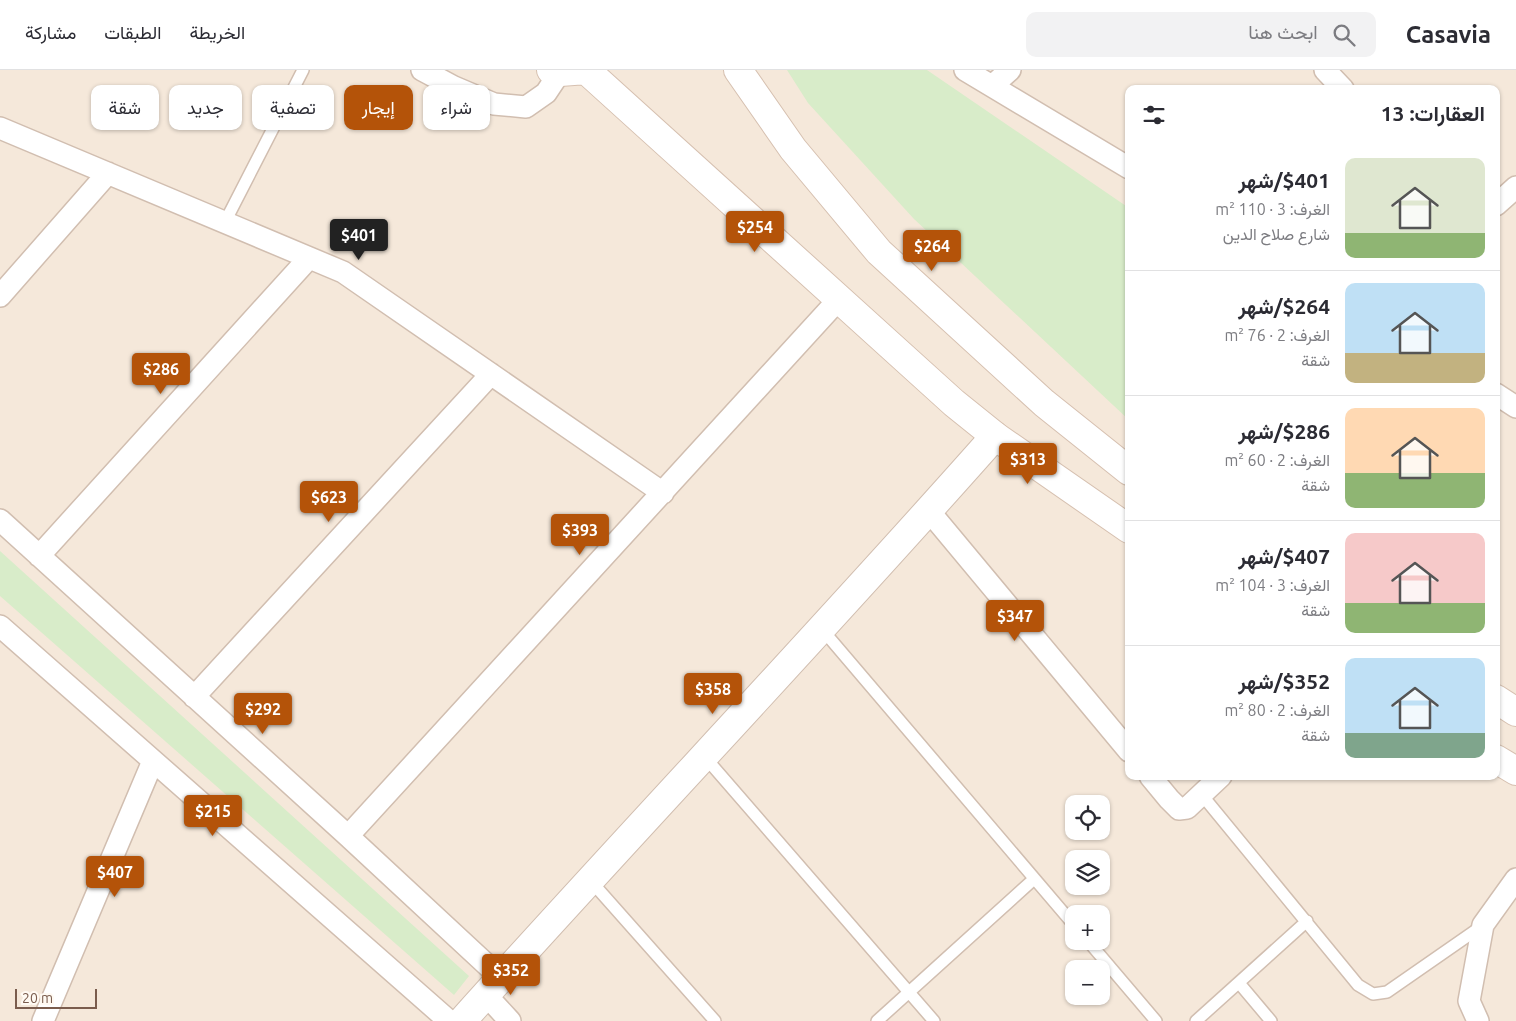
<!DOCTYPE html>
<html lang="ar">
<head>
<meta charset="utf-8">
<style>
  body { margin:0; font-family:Ubuntu,Vazirmatn,sans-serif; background:#f2f2f3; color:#2b2b33; direction:rtl; height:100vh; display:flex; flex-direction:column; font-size:19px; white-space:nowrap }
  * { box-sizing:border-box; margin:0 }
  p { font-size:16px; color:#7c7c81 }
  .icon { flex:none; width:28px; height:28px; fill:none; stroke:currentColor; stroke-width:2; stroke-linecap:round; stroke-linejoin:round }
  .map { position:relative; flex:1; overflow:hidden; direction:ltr }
  .details { position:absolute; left:1125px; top:15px; width:375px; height:695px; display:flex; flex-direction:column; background:#fff; border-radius:10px; box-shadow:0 1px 4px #0004; direction:rtl }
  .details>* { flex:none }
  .hud { position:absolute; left:15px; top:15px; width:475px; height:45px; direction:rtl; display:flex; gap:10px }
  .controls { position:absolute; left:1065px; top:725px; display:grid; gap:10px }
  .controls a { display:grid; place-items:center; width:45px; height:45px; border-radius:10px; background:#fff; box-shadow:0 1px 4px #0004; font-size:25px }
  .scale { position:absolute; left:15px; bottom:12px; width:82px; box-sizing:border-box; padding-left:5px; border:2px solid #7a5c4d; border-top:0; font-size:14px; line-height:18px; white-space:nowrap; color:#7a5c4d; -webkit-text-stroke:4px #fffaf3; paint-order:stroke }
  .price { position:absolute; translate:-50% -42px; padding:0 11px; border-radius:5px; background:#b45309; color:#fff; font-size:16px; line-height:32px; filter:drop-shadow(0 1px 2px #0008) }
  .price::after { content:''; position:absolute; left:50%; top:30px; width:15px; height:11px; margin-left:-8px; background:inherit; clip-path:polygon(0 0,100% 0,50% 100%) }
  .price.current { background:#222; color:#fff }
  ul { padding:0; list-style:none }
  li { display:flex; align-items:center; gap:15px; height:125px; padding:0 15px }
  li+li { border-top:1px solid #e1e1e2 }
  li span { display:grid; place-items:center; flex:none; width:140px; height:100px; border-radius:10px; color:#555 }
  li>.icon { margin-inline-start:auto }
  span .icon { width:60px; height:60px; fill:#fffc; stroke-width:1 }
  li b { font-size:21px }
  h2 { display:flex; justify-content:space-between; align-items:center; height:60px; padding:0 15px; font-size:21px }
  .tag { padding:0 18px; border-radius:10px; background:#fff; box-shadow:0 1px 4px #0004; font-size:18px; line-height:45px }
  .tag.current { background:#b45309; color:#fff }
  header { display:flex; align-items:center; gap:30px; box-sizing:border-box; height:70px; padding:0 25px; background:#fff; border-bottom:1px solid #e1e1e2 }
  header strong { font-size:24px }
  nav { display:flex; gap:28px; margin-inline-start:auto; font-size:18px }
  .search { width:350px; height:45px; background:#f2f2f3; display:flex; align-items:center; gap:12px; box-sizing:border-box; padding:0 18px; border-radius:10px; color:#7c7c81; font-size:19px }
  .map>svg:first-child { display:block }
  .residential { fill:#f5e8da; fill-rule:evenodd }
  .green { fill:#d8ecc9 }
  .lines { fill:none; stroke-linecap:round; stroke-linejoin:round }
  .service-casing { stroke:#d1beb0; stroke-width:14 }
  .minor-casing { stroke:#d1beb0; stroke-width:24 }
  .tertiary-casing { stroke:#d1beb0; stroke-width:30 }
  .secondary-casing { stroke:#d6c0b0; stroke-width:30 }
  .service { stroke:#fff; stroke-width:11 }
  .minor { stroke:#fff; stroke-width:21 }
  .tertiary { stroke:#fff; stroke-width:28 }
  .secondary { stroke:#fff; stroke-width:28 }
</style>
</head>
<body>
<header>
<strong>Casavia</strong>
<div class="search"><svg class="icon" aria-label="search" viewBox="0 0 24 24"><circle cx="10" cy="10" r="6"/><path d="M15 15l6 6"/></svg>ابحث هنا</div>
<nav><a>الخريطة</a><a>الطبقات</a><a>مشاركة</a></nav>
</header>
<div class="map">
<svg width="1516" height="951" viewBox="0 0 1516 951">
  <rect width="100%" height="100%" fill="#fdf6ec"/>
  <path class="residential" d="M0,0H1516V951H0ZM1129,19H1496V706H1129ZM1074,734H1101V761H1074ZM1074,789H1101V816H1074ZM1074,844H1101V871H1074ZM1074,899H1101V926H1074Z"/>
  <path class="green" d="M787,0H927L1129,138V350L914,149L808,33Z
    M0,481L469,906L454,925L0,526Z"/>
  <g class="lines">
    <defs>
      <path id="service" d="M225,152L303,0
        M821,558L1074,855
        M704,686L934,951
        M1202,725L1358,915L1373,924L1387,922L1482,856
        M590,810L715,951
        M1088,871L1156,951
        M1239,913L1271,951
        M877,951L1034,809
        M1196,951L1307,851"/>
      <path id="minor" d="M422,0L454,17L494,34L526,37L546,23L560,2
        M965,0L1129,98
        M1325,0L1343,19
        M992,16L1010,0
        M0,58L343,202L663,423
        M1496,135L1516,117
        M0,226L108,103
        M1496,324L1516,337
        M929,441L1129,681
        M0,450L348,766L501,908
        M39,486L309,188
        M0,556L449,951
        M194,627L491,304
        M1150,706L1169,729L1179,739L1187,738L1221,706
        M348,766L839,229
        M486,925L510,951
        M43,951L153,691
        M1478,951L1469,931L1483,855L1516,809"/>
      <path id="tertiary" d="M462,951C638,755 820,564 995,366"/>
      <path id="secondary" d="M551,0L560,2L587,0
        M586,0L954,333L995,366L1129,459
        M738,0L793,79L879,182L1044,333L1129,401
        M1496,629L1516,642
        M1496,689L1516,701"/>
    </defs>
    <use href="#service" class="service-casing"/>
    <use href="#minor" class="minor-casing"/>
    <use href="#tertiary" class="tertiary-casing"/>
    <use href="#secondary" class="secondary-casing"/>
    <use href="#service" class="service"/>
    <use href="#minor" class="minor"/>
    <use href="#tertiary" class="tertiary"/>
    <use href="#secondary" class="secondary"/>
  </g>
</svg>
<div class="controls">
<a><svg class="icon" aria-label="locate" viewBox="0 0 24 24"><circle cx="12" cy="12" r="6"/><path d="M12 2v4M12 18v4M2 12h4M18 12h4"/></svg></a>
<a><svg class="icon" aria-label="layers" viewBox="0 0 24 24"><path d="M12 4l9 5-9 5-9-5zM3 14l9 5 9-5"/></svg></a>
<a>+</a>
<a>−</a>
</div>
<div class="scale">20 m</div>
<b class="price" style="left:755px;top:183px">$254</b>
<b class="price current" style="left:359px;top:191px">$401</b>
<b class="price" style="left:932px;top:202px">$264</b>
<b class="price" style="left:161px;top:325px">$286</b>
<b class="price" style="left:1028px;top:415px">$313</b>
<b class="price" style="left:329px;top:453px">$623</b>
<b class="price" style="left:580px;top:486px">$393</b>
<b class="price" style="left:1015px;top:572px">$347</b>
<b class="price" style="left:713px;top:645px">$358</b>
<b class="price" style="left:263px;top:665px">$292</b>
<b class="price" style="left:213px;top:767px">$215</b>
<b class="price" style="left:115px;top:828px">$407</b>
<b class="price" style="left:511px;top:926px">$352</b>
<div class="hud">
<a class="tag">شراء</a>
<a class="tag current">إيجار</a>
<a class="tag">تصفية</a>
<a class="tag">جديد</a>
<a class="tag">شقة</a>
</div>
<section class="details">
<h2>العقارات: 13<svg class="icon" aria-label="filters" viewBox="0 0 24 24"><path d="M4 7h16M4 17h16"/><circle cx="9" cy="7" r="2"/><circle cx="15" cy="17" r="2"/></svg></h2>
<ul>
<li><span style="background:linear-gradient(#dfe7d0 75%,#8fb573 0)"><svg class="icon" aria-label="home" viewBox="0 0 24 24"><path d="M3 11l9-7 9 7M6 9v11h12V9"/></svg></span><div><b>$401/شهر</b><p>الغرف: 3 · 110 m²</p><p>شارع صلاح الدين</p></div></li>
<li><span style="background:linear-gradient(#bfe0f5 70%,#c2b280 0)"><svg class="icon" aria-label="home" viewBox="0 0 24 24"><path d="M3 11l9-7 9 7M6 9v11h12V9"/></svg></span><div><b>$264/شهر</b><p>الغرف: 2 · 76 m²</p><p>شقة</p></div></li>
<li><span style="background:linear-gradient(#ffd9b3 65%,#8fb573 0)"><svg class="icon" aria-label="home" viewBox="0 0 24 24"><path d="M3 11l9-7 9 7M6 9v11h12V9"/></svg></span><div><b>$286/شهر</b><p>الغرف: 2 · 60 m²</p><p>شقة</p></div></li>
<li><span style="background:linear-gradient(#f6c9c9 70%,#8fb573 0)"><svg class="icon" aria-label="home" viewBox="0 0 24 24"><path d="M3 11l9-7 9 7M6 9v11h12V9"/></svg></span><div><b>$407/شهر</b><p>الغرف: 3 · 104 m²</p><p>شقة</p></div></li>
<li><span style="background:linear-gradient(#bfe0f5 75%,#7fa58c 0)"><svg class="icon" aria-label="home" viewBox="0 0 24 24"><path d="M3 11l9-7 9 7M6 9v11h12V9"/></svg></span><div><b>$352/شهر</b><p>الغرف: 2 · 80 m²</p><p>شقة</p></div></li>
</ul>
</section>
</div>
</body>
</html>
